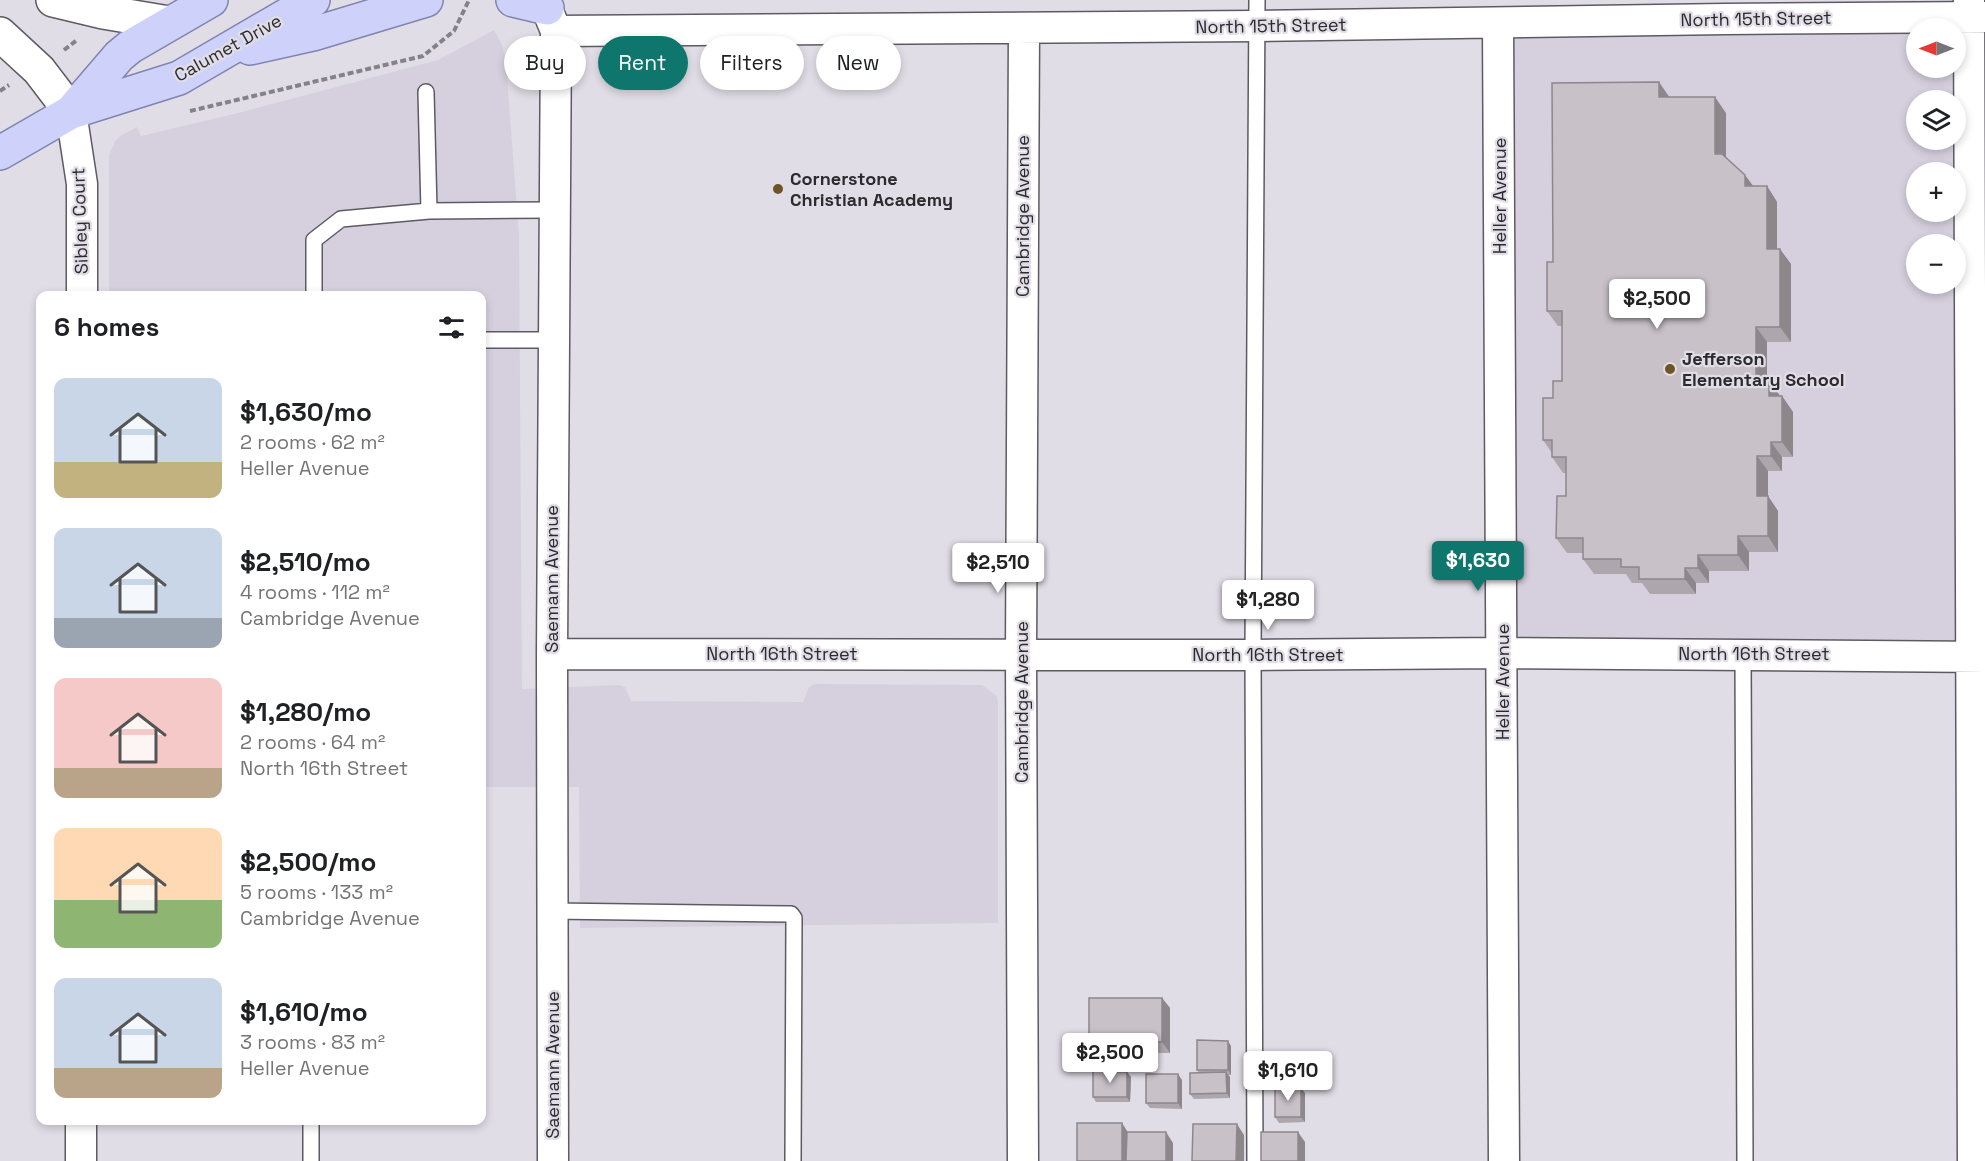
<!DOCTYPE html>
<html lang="en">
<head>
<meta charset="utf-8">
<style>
  body { margin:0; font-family:"Space Grotesk",sans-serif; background:#f2f2f2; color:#202124; height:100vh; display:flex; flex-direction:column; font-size:22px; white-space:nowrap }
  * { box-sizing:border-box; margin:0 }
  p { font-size:20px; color:#757577 }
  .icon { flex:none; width:33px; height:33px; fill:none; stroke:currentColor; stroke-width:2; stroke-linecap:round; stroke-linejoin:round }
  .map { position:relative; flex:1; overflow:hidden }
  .drawer { position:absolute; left:36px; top:291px; width:450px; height:834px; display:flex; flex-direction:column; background:#fff; border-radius:12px; box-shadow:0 3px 9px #0003 }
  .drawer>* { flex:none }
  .hud { position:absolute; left:504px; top:36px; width:570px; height:54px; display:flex; gap:12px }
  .needle { width:39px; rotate:270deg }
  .fabs { position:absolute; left:1906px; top:18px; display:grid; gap:12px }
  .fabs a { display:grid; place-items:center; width:60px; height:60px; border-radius:50%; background:#fff; box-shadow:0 3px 9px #0003; font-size:30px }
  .price { position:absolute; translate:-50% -51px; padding:0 14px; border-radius:6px; background:#fff; color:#222; font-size:20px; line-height:39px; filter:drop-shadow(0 2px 3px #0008) }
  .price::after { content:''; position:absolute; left:50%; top:36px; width:18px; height:14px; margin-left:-9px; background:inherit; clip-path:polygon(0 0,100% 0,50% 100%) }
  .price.current { background:#0f766e; color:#fff }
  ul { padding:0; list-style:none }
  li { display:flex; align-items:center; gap:18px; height:150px; padding:0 18px }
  li span { display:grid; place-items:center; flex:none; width:168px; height:120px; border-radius:12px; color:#555 }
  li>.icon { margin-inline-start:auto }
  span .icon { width:72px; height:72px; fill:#fffc; stroke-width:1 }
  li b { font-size:26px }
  h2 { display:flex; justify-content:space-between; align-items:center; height:72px; padding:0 18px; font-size:26px }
  .pill { padding:0 21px; border-radius:27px; background:#fff; box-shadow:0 3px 9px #0003; font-size:21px; line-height:54px }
  .pill.current { background:#0f766e; color:#fff }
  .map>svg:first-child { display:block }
  .built { fill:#d6d0de; fill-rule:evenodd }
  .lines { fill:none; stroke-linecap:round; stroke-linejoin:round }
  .service-casing { stroke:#5e5a62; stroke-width:18 }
  .minor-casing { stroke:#5e5a62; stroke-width:33 }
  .tertiary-casing { stroke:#5e5a62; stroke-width:36 }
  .primary-casing { stroke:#8084b0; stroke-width:36 }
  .path { stroke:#848288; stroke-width:4; stroke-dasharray:6 3; stroke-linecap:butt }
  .service { stroke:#fff; stroke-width:15 }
  .minor { stroke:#fff; stroke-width:30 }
  .tertiary { stroke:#fff; stroke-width:33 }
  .primary { stroke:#ced2fa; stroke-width:33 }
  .wall { fill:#ada6ac }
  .shaded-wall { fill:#8d878c }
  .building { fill:#c9c1c8; stroke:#8d878c; stroke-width:1.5 }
  .poi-dot { fill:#6f5326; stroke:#e1dde6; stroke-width:2 }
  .labels { text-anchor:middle; stroke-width:4.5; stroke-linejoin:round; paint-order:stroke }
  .street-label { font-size:18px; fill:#2b2a2d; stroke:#e1dde6 }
  .poi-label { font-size:18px; font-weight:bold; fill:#2b2a2d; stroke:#e1dde6; text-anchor:start }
</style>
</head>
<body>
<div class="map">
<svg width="1985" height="1161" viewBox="0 0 1985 1161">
  <rect width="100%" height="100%" fill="#e1dde6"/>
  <path class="built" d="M1969,17L1972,657L1503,653L1498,24ZM1917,28H1956V68H1917ZM1917,100H1956V140H1917ZM1917,172H1956V212H1917ZM1917,244H1956V284H1917Z
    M494,30L502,45L506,63L519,236L522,689L619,685L625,687L631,701L803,702L809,687L815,684L982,685L997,696L998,702V923L580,928L579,787H482V296H109V155L115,141L120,136L137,127L141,136L242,112L438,60Z"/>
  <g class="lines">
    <defs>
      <path id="service" d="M426,92L429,211L554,210
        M314,296V240L341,219L429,211
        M482,340H553
        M1743,654L1745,1161
        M552,911L791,914L794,918L793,1161
        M311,1161V1120
        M1255,1161L1253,655L1257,0"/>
      <path id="minor" d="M1969,0L1973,1161
        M549,14L556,31L552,654L553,1161
        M1498,24L1504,1161
        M556,31L1257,26L1725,19L1985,17
        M71,112L82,184V296
        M552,654L1253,655L1503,653L1985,657
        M81,1161V1120
        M1023,1161L1021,654L1024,28"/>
      <path id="tertiary" d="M53,0L103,12L169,23
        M0,34L39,70L71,112"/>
      <path id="primary" d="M513,0L547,8
        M250,48L313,34L426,0
        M71,112L119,56L130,47L211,0
        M0,153L71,112L179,78L313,0"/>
    </defs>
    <use href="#service" class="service-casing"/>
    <use href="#minor" class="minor-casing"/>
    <use href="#tertiary" class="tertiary-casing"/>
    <use href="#primary" class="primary-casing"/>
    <path class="path" d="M64,50L77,40
      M0,91L9,85
      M190,111L423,56L454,31L469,0"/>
    <use href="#service" class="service"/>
    <use href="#minor" class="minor"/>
    <use href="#tertiary" class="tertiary"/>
    <use href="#primary" class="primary"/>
  </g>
  <path class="wall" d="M1670,97L1726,113V158L1745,175L1753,186H1767L1777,202V249L1791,264V342H1767V380L1780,396H1782L1793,412V457H1782V471H1768V496L1778,511V552H1749V571H1709V583H1696V594H1650L1642,583H1632L1626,574H1594L1583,559V553H1567L1556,538L1566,496V473H1563L1552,457V453L1543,440L1553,398L1562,381V326H1558L1547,311L1553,262Z
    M1162,998L1170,1008V1053H1097L1089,1042Z
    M1231,1046V1075H1228L1230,1077V1098L1194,1099L1190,1094L1199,1073L1197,1070Z
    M1127,1072L1131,1077L1130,1102H1096L1093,1097Z
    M1182,1080V1109L1150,1108L1146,1103Z
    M1305,1093V1122L1279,1123L1275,1117Z"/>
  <path class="shaded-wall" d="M1659,82L1670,98L1659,97Z
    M1715,97L1726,113V170L1715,154Z
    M1745,175L1756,190L1745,186Z
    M1767,186L1777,202V264L1767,249Z
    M1780,249L1791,264V342L1780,327Z
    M1756,327L1767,342V396L1756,380Z
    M1769,380L1780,396H1769Z
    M1782,396L1793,412V457L1782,442Z
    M1771,442L1782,457V471L1771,456Z
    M1757,456L1768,471V496L1778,511V552L1768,536L1757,496Z
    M1738,536L1749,552V571L1738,555Z
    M1698,555L1709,571V583L1698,568Z
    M1685,568L1696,583V594L1685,579Z
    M1162,998L1170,1008V1053L1162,1042Z
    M1228,1041L1231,1046V1075L1228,1070Z
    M1127,1072L1131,1077L1130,1102L1127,1097Z
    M1226,1072L1230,1077V1098L1227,1093Z
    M1178,1074L1182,1080V1109L1178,1103Z
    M1301,1088L1305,1093V1122L1301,1117Z
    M1122,1123L1129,1134V1161H1122Z
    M1237,1124L1244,1135V1161H1236Z
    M1166,1132L1173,1143V1161H1166Z
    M1298,1132L1305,1142V1161H1298Z"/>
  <path class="building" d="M1659,82V97H1715V154H1722L1745,175V186H1767V249H1780V327H1756V380H1769V396H1782V442H1771V456H1757V496H1768V536H1738V555H1698V568H1685V579H1639V567H1621V559H1583V538H1556L1557,496H1566V457H1552V440H1543V398H1553V381H1562V311H1547V262H1553L1552,83Z
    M1089,998H1162V1042H1089Z
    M1197,1040L1228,1041V1070H1197Z
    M1093,1071L1127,1072V1097H1093Z
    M1226,1072L1227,1093L1190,1094V1073Z
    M1146,1074H1178V1103H1146Z
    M1275,1088H1301V1117H1275Z
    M1077,1123H1122V1161H1077Z
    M1193,1124H1237L1236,1161H1192Z
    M1127,1132H1166V1161H1126Z
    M1261,1132H1298V1161H1261Z"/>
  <g class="poi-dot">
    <circle cx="778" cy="189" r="6"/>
    <circle cx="1670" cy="369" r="6"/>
  </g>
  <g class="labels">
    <g class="street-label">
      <text transform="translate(1756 19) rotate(-1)" y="6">North 15th Street</text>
      <text transform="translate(1271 26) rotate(-1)" y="6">North 15th Street</text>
      <text transform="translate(228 48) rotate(-29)" y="6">Calumet Drive</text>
      <text transform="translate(1500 196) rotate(-90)" y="6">Heller Avenue</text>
      <text transform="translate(1023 216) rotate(-90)" y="6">Cambridge Avenue</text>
      <text transform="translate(80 221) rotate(-92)" y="6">Sibley Court</text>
      <text transform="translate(552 579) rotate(-90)" y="6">Saemann Avenue</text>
      <text x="782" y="660">North 16th Street</text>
      <text x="1754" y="660">North 16th Street</text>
      <text x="1268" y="661">North 16th Street</text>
      <text transform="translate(1503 682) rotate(-90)" y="6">Heller Avenue</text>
      <text transform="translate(1022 702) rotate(-90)" y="6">Cambridge Avenue</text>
      <text transform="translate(553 1065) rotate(-90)" y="6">Saemann Avenue</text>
    </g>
    <g class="poi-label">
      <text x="790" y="185">Cornerstone<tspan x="790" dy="21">Christian Academy</tspan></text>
      <text x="1682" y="365">Jefferson<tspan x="1682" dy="21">Elementary School</tspan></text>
    </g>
  </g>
</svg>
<div class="fabs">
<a><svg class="needle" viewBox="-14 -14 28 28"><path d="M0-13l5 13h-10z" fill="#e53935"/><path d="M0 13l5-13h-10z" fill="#757577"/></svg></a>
<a><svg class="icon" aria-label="layers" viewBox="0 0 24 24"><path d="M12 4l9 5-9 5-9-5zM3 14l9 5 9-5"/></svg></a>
<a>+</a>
<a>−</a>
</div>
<b class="price" style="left:1657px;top:330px">$2,500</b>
<b class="price current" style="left:1478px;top:592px">$1,630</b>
<b class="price" style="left:998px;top:594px">$2,510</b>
<b class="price" style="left:1268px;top:631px">$1,280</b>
<b class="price" style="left:1110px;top:1084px">$2,500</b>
<b class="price" style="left:1288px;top:1102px">$1,610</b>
<div class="hud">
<a class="pill">Buy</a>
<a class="pill current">Rent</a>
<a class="pill">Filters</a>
<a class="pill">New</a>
</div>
<section class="drawer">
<h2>6 homes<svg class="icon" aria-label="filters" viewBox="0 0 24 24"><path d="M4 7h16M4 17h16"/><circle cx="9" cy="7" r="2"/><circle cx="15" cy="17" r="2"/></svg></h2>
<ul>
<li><span style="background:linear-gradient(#c9d6e8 70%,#c2b280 0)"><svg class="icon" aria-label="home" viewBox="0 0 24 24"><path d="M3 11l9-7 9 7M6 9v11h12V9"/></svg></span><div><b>$1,630/mo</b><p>2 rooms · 62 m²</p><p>Heller Avenue</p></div></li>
<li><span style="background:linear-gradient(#c9d6e8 75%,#9aa5b1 0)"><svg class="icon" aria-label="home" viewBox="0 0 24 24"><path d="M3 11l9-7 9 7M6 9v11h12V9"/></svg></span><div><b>$2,510/mo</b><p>4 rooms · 112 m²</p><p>Cambridge Avenue</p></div></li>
<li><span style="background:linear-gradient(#f6c9c9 75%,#b9a48a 0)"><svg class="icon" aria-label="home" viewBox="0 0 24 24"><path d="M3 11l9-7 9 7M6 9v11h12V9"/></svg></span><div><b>$1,280/mo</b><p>2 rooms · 64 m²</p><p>North 16th Street</p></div></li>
<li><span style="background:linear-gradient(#ffd9b3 60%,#8fb573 0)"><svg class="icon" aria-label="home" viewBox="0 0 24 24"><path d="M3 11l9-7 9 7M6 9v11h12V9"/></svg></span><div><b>$2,500/mo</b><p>5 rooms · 133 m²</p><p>Cambridge Avenue</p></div></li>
<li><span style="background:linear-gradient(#c9d6e8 75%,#b9a48a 0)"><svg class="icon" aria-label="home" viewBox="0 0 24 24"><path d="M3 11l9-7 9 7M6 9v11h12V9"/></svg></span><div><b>$1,610/mo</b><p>3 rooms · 83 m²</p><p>Heller Avenue</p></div></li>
</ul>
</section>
</div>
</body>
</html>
